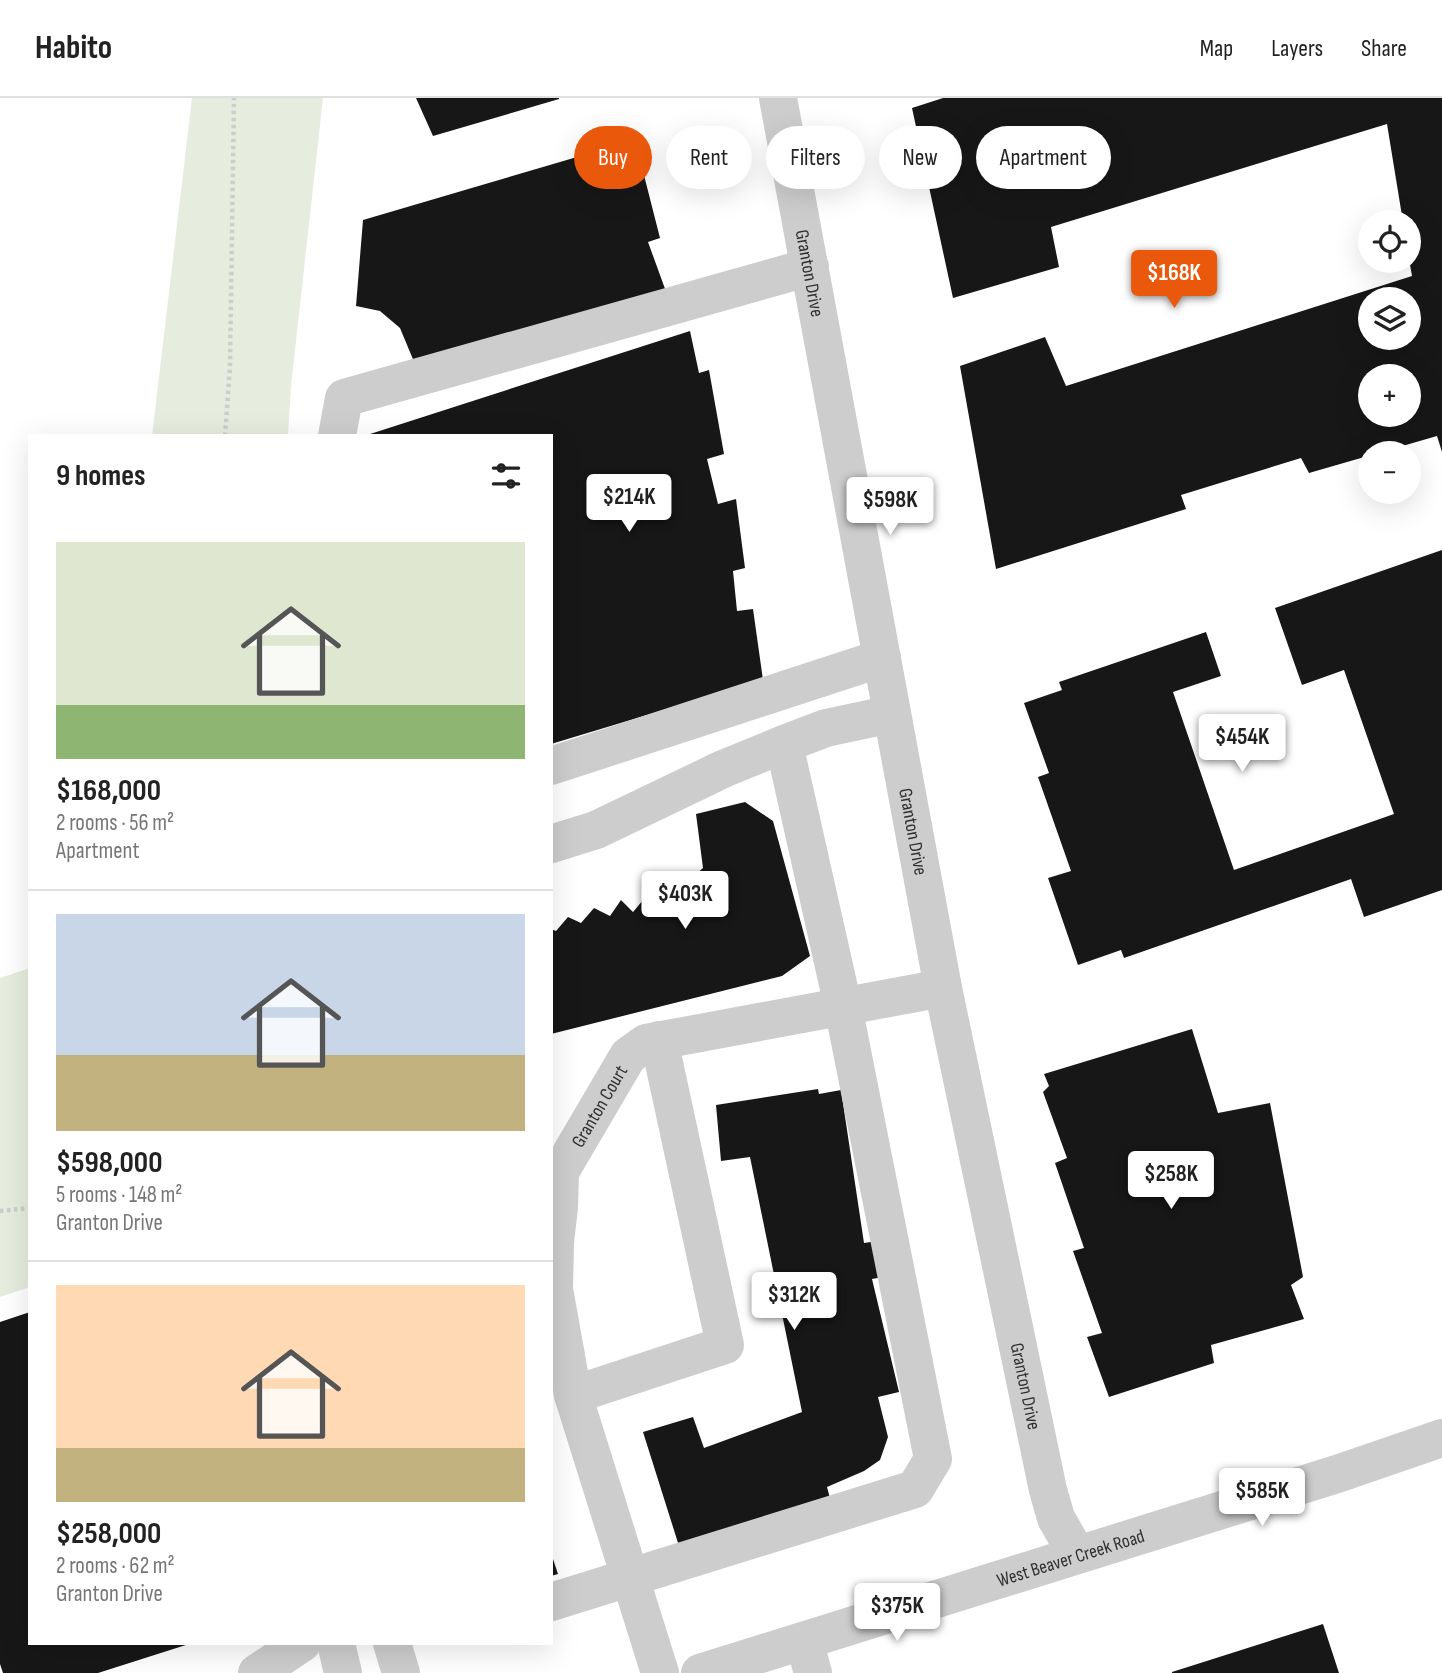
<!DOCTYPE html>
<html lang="en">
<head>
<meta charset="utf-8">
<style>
  body { margin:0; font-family:"Sofia Sans Condensed",sans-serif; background:#f2f2f2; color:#222; height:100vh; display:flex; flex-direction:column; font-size:26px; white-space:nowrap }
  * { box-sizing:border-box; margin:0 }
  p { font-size:23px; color:#767676 }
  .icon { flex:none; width:38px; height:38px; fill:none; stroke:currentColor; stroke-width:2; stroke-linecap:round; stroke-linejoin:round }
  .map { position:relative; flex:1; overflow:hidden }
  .sheet { position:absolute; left:28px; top:336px; width:525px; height:1211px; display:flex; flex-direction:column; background:#fff; border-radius:0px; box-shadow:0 7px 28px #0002 }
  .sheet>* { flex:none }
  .top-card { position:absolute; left:574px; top:28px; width:665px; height:63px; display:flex; gap:14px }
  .buttons { position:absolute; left:1358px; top:112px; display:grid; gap:14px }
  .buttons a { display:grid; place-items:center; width:63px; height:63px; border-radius:50%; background:#fff; box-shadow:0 7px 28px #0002; font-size:35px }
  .price { position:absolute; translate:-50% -60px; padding:0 16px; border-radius:7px; background:#fff; color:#222; font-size:23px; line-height:46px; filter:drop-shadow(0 2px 4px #0008) }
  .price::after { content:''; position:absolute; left:50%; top:42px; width:21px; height:16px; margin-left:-10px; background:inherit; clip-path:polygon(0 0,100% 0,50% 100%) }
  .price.selected { background:#ea580c; color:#fff }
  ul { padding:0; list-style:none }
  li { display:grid; align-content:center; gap:14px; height:371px; padding:0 28px }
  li+li { border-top:2px solid #e0e0e0 }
  li span { display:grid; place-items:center; height:217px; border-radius:0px; color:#555 }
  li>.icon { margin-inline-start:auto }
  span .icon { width:126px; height:126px; fill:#fffc; stroke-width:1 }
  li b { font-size:30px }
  h2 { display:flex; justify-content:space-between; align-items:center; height:84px; padding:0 28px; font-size:30px }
  .pill { padding:0 24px; border-radius:32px; background:#fff; box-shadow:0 7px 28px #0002; font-size:24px; line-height:63px }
  .pill.selected { background:#ea580c; color:#fff }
  header { display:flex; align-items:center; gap:42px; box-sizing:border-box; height:98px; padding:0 35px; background:#fff; border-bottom:2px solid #e0e0e0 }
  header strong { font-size:33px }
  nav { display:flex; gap:38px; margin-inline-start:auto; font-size:24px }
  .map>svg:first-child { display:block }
  .green { fill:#e6edde }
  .building { fill:#171717; fill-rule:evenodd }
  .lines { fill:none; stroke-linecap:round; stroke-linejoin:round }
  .path { stroke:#cdcdcd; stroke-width:4.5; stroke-dasharray:3.5 3.5; stroke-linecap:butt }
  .minor { stroke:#cdcdcd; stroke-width:38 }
  .labels { text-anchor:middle; stroke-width:7; stroke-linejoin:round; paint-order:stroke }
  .street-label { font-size:19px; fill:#303030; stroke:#fff }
</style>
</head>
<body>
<header>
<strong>Habito</strong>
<nav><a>Map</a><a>Layers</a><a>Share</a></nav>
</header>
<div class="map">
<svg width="1442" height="1575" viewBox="0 0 1442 1575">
  <rect width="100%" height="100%" fill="#fff"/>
  <path class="green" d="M192,0H323L291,288L288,338H152Z
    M30,870V1189L0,1199V880Z"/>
  <path class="building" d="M416,0H559V1L433,38Z
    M943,0H1442V354L1437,338L1309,375L1301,360L1181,397L1186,411L996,471L960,268L1045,239L1066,288L1412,178L1409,161V124H1403L1387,26L1051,129L1059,169L953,200L912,10ZM1370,201H1409V240H1370ZM1370,278H1409V317H1370Z
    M635,42L660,140L648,144L668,199L417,271L400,230L380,213L356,208L363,122Z
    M690,233L699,275L709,272L724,356L707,361L718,406L736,401L745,470L733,473L737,513L753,511L763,582L551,646V338L367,337Z
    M1442,452V792L1364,819L1351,781L1124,860L1121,852L1078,867L1048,780L1071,773L1038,679L1049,675L1024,605L1062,592L1059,584L1206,534L1221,578L1173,594L1234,772L1394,716L1344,572L1302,587L1275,510Z
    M745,704L773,723L810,858L782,878L551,936V831L556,833L568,819L581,825L594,810L610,818L621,802L633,814L664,777L675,795L703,770L696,716Z
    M1192,931L1218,1015L1270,1005L1303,1179L1291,1187L1304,1221L1211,1247L1214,1265L1109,1299L1087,1239L1102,1235L1073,1153L1084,1150L1055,1065L1067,1060L1043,994L1049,988L1044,976Z
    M818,991L819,996L841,992L864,1145L877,1143L883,1179L872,1181L899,1294L878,1299L888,1339L880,1362L864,1373L827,1389L832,1408L679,1448L643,1334L693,1319L704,1350L802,1314L750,1059L721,1063L716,1007Z
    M30,1214V1545L189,1546L98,1575H3L0,1566V1224Z
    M551,1455L558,1476L551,1478Z
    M1323,1526L1339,1575H1172V1574Z"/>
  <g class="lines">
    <path class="path" d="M225,338L230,268L234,0
      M0,1113L30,1110"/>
    <g class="minor">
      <path id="s1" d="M778,0L943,890L1048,1392L1056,1420L1077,1457"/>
      <path d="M337,338L344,300L810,169"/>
      <path d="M551,668L882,560"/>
      <path d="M551,746L596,732L723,671L784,646L826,630L892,616"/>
      <path d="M573,1297L725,1247L659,942"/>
      <path d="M551,1504L915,1391L933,1361L843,908L784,646"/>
      <path d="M804,1543L813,1575"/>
      <path d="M336,1545L343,1575"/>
      <path d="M392,1545L401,1575"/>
      <path d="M257,1575L302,1545"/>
      <path id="s2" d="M660,1575L573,1297L554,1191L555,1144L559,1109L560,1074L628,958L646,945L943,890"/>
      <path id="s3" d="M700,1575L1337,1376L1442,1340"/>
    </g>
  </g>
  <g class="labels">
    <g class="street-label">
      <text dy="7" stroke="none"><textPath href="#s1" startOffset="178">Granton Drive</textPath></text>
      <text dy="7" stroke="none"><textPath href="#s1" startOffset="746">Granton Drive</textPath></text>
      <text dy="7" stroke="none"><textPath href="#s2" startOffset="593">Granton Court</textPath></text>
      <text dy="7" stroke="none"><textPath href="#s1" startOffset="1312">Granton Drive</textPath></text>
      <text dy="7" stroke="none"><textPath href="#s3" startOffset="388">West Beaver Creek Road</textPath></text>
    </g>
  </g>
</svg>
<div class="buttons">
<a><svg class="icon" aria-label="locate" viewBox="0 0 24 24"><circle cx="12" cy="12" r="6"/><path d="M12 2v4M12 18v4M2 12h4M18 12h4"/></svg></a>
<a><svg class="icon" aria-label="layers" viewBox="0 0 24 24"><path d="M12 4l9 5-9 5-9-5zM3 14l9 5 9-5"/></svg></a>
<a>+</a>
<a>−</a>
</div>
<b class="price selected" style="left:1174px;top:212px">$168K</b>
<b class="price" style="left:629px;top:436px">$214K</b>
<b class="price" style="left:890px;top:439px">$598K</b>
<b class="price" style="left:1242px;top:676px">$454K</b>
<b class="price" style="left:685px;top:833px">$403K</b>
<b class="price" style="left:1171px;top:1113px">$258K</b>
<b class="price" style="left:794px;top:1234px">$312K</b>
<b class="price" style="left:1262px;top:1430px">$585K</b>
<b class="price" style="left:897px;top:1545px">$375K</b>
<div class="top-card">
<a class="pill selected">Buy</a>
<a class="pill">Rent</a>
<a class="pill">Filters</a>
<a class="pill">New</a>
<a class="pill">Apartment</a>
</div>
<section class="sheet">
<h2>9 homes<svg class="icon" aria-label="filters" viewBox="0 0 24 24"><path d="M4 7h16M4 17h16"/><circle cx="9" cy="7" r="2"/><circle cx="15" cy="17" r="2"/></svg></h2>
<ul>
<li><span style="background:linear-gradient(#dfe7d0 75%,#8fb573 0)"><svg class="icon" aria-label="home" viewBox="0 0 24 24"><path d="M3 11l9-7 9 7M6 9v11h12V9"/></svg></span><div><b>$168,000</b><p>2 rooms · 56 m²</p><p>Apartment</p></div></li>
<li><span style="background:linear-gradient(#c9d6e8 65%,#c2b280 0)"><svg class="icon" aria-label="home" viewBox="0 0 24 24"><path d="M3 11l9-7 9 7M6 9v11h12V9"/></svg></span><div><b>$598,000</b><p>5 rooms · 148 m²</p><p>Granton Drive</p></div></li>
<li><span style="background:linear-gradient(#ffd9b3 75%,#c2b280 0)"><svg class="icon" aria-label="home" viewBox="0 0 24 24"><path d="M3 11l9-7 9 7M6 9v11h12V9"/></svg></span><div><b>$258,000</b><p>2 rooms · 62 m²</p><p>Granton Drive</p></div></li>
</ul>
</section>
</div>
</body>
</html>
